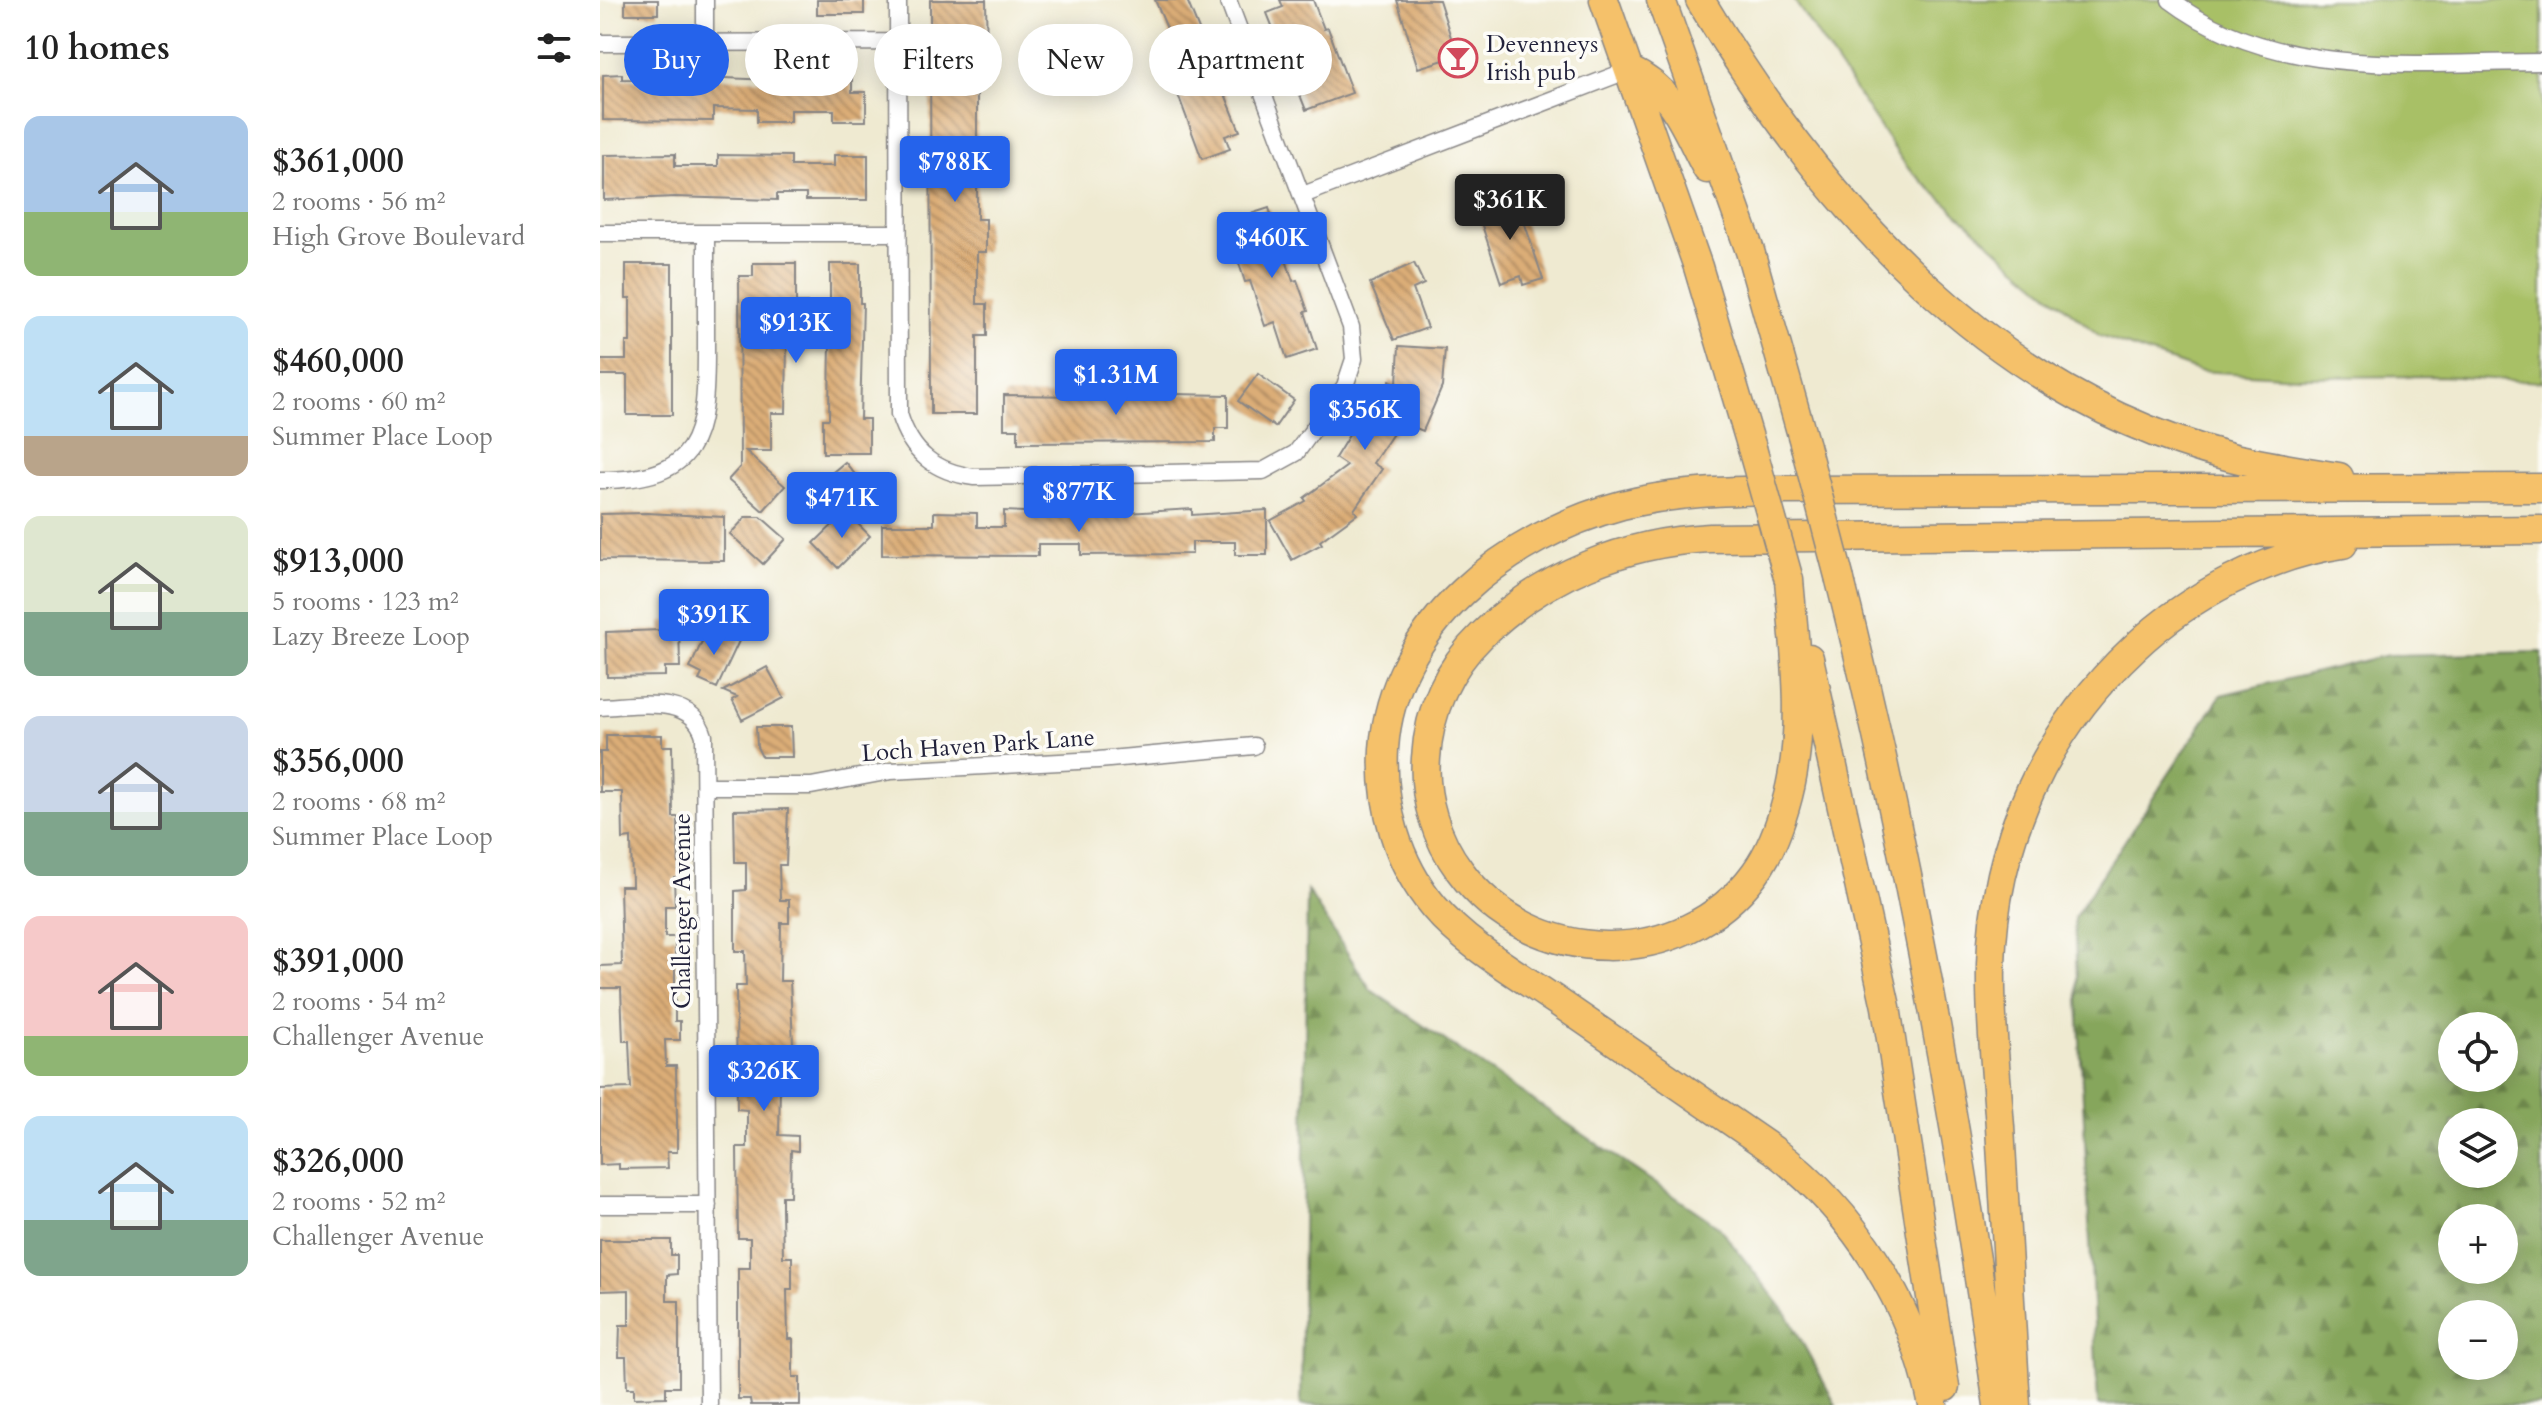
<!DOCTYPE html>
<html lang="en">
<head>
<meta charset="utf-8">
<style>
  body { margin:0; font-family:Cardo,serif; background:#f2f2f2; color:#222; height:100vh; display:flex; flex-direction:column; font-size:30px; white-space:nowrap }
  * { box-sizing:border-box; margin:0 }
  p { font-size:26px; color:#767676 }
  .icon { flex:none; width:44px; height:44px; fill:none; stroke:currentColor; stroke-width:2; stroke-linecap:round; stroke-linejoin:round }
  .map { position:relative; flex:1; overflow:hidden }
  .details { display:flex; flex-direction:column; background:#fff; width:600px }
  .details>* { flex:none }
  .guide { position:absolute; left:24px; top:24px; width:760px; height:72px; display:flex; gap:16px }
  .tools { position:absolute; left:1838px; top:1012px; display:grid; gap:16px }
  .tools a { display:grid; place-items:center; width:80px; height:80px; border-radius:50%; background:#fff; box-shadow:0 4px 20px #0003; font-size:40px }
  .price { position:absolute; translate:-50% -68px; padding:0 18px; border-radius:8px; background:#2563eb; color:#fff; font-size:26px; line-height:52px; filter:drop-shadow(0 2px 4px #0008) }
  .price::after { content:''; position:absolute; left:50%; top:48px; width:24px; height:18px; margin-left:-12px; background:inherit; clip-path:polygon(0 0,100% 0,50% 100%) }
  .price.on { background:#222; color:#fff }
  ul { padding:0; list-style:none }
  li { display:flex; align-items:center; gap:24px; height:200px; padding:0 24px }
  li span { display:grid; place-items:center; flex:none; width:224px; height:160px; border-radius:16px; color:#555 }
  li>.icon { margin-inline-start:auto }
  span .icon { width:96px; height:96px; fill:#fffc; stroke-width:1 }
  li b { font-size:34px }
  h2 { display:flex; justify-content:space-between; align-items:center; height:96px; padding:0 24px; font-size:34px }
  .pill { padding:0 28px; border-radius:36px; background:#fff; box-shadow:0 4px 20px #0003; font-size:28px; line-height:72px }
  .pill.on { background:#2563eb; color:#fff }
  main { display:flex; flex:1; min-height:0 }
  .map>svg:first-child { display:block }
  .green { fill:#a8c066; stroke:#657150; stroke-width:2 }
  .forest { fill:url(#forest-firs); stroke:#54644b; stroke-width:2; fill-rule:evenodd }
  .building { fill:url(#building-back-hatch) }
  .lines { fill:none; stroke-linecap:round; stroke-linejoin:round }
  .street-casing { stroke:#888686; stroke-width:19 }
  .highway-casing { stroke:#888686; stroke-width:31 }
  .street { stroke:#fff; stroke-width:16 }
  .highway { stroke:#f5c16b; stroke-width:28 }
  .highway-bridge-casing { stroke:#888686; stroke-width:31; stroke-linecap:butt }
  .highway-bridge { stroke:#f5c16b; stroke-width:28 }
  .labels { text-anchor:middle; stroke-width:7; stroke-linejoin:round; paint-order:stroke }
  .poi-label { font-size:24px; fill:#22223b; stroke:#fdfcf7; text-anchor:start }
  .street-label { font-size:24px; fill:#22223b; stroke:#fdfcf7 }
</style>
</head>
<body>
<main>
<section class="details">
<h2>10 homes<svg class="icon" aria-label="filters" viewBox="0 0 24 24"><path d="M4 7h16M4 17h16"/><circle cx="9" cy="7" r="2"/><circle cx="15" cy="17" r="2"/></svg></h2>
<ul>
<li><span style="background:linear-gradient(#a9c7e8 60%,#8fb573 0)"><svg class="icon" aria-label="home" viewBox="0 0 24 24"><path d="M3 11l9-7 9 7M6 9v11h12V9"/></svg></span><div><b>$361,000</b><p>2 rooms · 56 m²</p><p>High Grove Boulevard</p></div></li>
<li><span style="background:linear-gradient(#bfe0f5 75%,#b9a48a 0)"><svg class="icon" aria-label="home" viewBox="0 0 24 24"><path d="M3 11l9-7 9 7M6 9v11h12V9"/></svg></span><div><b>$460,000</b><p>2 rooms · 60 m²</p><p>Summer Place Loop</p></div></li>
<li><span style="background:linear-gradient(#dfe7d0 60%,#7fa58c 0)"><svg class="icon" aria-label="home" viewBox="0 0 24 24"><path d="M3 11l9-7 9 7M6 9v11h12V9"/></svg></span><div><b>$913,000</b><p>5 rooms · 123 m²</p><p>Lazy Breeze Loop</p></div></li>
<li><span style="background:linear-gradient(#c9d6e8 60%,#7fa58c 0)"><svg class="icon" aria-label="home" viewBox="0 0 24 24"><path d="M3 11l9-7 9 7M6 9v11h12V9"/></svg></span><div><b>$356,000</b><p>2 rooms · 68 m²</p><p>Summer Place Loop</p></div></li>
<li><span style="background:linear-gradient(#f6c9c9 75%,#8fb573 0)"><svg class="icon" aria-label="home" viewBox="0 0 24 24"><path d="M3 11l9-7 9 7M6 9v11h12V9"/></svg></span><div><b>$391,000</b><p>2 rooms · 54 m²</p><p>Challenger Avenue</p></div></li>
<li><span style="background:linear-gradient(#bfe0f5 65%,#7fa58c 0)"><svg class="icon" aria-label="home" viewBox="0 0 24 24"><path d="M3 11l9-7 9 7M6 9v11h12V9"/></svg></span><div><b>$326,000</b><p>2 rooms · 52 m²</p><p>Challenger Avenue</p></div></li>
</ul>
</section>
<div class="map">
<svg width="1942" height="1405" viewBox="0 0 1942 1405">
  <defs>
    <pattern id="forest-firs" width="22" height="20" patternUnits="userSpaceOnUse" patternTransform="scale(2)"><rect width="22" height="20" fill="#86a65b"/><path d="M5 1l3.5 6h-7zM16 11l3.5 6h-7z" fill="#6d874c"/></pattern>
    <pattern id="building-back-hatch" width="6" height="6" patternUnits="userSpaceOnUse" patternTransform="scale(2)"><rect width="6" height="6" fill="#dbad77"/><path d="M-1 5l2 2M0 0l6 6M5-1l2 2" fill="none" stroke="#b18c63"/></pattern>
  </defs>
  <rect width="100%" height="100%" fill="#fdfcf7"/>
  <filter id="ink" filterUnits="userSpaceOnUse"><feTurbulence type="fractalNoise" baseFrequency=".0125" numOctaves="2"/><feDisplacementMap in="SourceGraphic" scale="16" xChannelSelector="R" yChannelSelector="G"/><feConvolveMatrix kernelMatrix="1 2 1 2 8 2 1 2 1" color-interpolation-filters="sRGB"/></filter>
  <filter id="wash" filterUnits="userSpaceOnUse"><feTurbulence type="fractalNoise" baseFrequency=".006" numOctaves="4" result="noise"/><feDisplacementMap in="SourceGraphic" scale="32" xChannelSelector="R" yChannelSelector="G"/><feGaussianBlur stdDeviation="1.8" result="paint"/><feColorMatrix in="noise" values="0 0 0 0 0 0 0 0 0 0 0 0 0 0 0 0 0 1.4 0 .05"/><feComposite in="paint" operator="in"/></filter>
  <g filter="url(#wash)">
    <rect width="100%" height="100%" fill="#efead1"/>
    <path class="green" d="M1194,0H1942V382L1840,376L1698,377L1599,371L1500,336L1414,265L1307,167Z"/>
    <path class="forest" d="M1942,652V1405H1498L1474,918L1621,695L1788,655ZM1852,1026H1904V1078H1852ZM1852,1122H1904V1174H1852ZM1852,1218H1904V1270H1852ZM1852,1314H1904V1366H1852Z
      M707,890L771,990L1118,1226L1187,1314L1236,1405H701Z"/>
    <g id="blocks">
      <path class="building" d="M25,0H58V14H25Z
        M217,0H264V14H217Z
        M330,0H386L387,53H377V219H386V252H377V304H387V336H377V414H331Z
        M555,0H587L640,131L625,136L630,149L602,159L561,49L574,45Z
        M680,0H713L724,29L728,28L752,93L706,110L667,13L683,7Z
        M797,0H839L857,56L818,68Z
        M22,74V79L55,80V75L171,80V75H189V79L252,77V92H266V121H234V110H190V122H157V109L113,108V121L3,120V75Z
        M75,154V166H118V155L191,156V166H234V155H268V200H206V194H177V200L75,197L4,200V155Z
        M916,197L943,279L923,285L921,276L901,283L877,210Z
        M669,208L693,281L697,280L708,311L705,312L717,349L687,359L675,322L665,326L650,281L645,282L626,222Z
        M153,263H196V303H230V264H260V303H263L260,419H269V453H223V419H229L230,336H187L186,413H171V451H146L185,486L163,511L128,480L140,467L139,276H153Z
        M814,263L824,284L813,289L827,328L794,340L770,283Z
        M26,264H72V415H27V375H0V360H26V342H30V298H26Z
        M799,346L845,349L842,387L823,431L801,422L773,463L782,469L754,510L757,514L720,541L722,544L692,560L670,521L706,501L704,498L747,466L735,458L759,419L770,426L790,380L797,383Z
        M658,374L694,400L675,427L638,401Z
        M481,387H514V393L628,395V428H615V442L418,443V429H404V395L481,396Z
        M245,462L258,478L251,484L259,494L236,513L215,487Z
        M592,509V515L667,510V555H635V542H592V554L481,555V544H438V556L282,555V525H334V512L377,513V527H404V511L494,515Z
        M246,512L270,536L238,568L214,543Z
        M47,513L124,517V561L0,560V514Z
        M146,517H161L186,539L163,564L130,534Z
        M61,621H79L80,667H65V676L7,677L6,632L61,630Z
        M108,628L139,641L117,688L99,680L102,674L90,668Z
        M167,667L184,698L142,720L132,700L137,697L123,691Z
        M156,727H191L192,757H162L157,747Z
        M6,735H62V746H72L73,817H78L79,878H74L75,906H65V937H75V1021H80V1040H65L66,1066H76L77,1120V1152H67L68,1168L19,1169V1164L0,1165V1089L31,1088L29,1041H23L21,988H0V966L22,965L20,886H32L31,838L23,839L22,792H0V752H6Z
        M188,809L186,865H179L180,900H189V923H181L180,981H190L195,1085H180L179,1135L198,1136V1151L191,1150L190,1196H182V1208L183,1257H192V1289H187L188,1339H193V1377H200V1405H151L150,1399H138V1268H150V1238H138L137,1147H147V1110L137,1109L136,986H146L145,951H135V891L146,890V862H135L134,810Z
        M0,1240H71V1255H77V1274L67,1275V1301H79V1387H66V1397L34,1398V1388H27L26,1357H19L20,1325H29V1290L0,1291Z"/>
    </g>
  </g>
  <g filter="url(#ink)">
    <use href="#blocks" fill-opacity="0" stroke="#888686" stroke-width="2"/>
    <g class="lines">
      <defs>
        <path id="street" d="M105,0V43
          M298,0L299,414C311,453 335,472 374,477L663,471L696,453L745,386L754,359L751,327L628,0
          M1570,0C1677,81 1815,62 1942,62
          M0,43L298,42
          M703,195L1029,70
          M0,233H298
          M0,480C100,480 106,437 106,350C106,311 106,272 106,233
          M0,707C34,706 92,693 104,736L109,1405
          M105,786H211L291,771L498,760L654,746
          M0,1205H108"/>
        <path id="highway" d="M1004,0L1098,267L1152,448
          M1061,0L1150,251L1205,446
          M1100,0C1223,205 1391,396 1631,457C1666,466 1703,471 1739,477
          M1029,70C1075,91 1084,126 1107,169
          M1189,580C1195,651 1206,726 1188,796C1181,823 1172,850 1155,873C1082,973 931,968 860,871C836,839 823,797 826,758C829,710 848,668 882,635C943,575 1026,542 1110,538L1942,530
          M1240,580C1309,853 1358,1127 1398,1405
          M1209,658L1286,1007L1345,1387
          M1333,1405C1311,1302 1257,1214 1173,1150C1101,1101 1030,1051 958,1002C916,973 867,946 834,907C797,863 781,805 784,749C792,624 909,535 1022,505C1074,492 1125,491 1178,490L1942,488
          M1416,1405C1411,1312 1405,1220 1400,1127C1396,1073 1390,1018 1391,964C1394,841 1445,731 1534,648C1590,595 1667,555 1743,544"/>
      </defs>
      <use href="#street" class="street-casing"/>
      <use href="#highway" class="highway-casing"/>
      <use href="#street" class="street"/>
      <use href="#highway" class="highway"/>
      <defs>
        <path id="highway-bridge" d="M1205,446L1240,580
          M1152,448L1189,580"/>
      </defs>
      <use href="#highway-bridge" class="highway-bridge-casing"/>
      <use href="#highway-bridge" class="highway-bridge"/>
    </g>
  </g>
  <defs>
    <symbol id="bar-ring" viewBox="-11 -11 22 22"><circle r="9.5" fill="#fdfcf7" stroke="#d1495b" stroke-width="1.5"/><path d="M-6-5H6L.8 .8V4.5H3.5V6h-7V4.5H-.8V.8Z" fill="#d1495b"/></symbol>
  </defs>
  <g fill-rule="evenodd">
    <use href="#bar-ring" x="836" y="36" width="44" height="44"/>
  </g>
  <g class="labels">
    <g class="poi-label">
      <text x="886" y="52">Devenneys<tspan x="886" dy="28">Irish pub</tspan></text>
    </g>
    <g class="street-label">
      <text transform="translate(378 745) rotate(-4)" y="8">Loch Haven Park Lane</text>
      <text transform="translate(82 911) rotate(-90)" y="8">Challenger Avenue</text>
    </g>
  </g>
</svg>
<div class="tools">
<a><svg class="icon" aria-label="locate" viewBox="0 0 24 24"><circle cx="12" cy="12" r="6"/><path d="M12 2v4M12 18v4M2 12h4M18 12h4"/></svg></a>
<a><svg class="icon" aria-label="layers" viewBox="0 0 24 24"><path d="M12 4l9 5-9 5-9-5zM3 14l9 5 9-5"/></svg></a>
<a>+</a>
<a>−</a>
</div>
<b class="price" style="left:355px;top:204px">$788K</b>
<b class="price on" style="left:910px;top:242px">$361K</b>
<b class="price" style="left:672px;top:280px">$460K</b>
<b class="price" style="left:196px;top:365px">$913K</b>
<b class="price" style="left:516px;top:417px">$1.31M</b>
<b class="price" style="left:765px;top:452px">$356K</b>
<b class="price" style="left:479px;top:534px">$877K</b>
<b class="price" style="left:242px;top:540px">$471K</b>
<b class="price" style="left:114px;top:657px">$391K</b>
<b class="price" style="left:164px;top:1113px">$326K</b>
<div class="guide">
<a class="pill on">Buy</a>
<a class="pill">Rent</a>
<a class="pill">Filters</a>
<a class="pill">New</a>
<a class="pill">Apartment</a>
</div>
</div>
</main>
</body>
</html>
